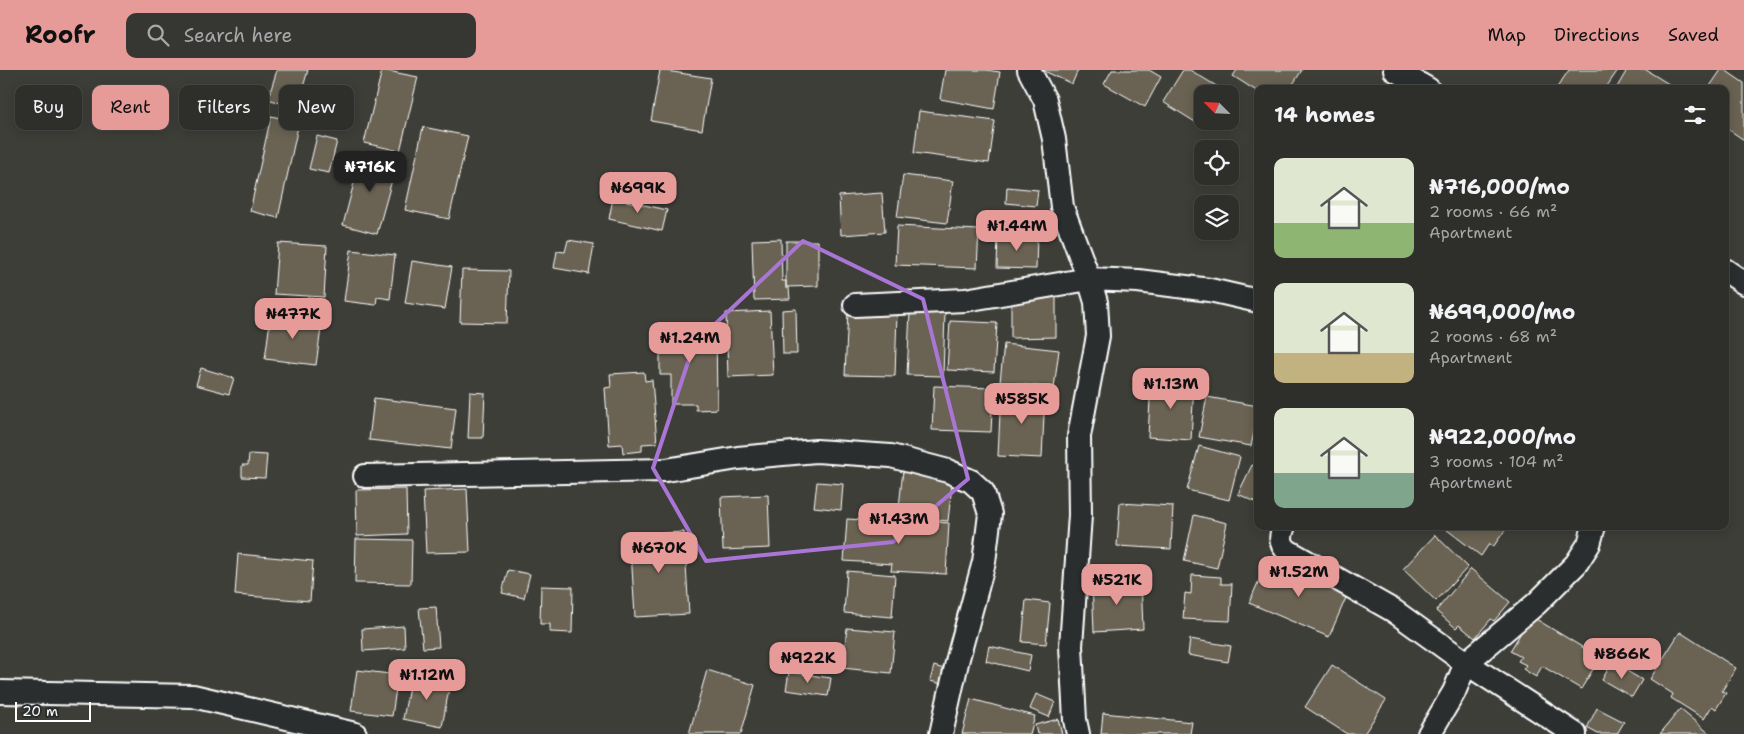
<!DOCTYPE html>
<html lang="en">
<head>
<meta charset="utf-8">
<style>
  body { margin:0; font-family:"Shantell Sans",sans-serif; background:#363633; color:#f1f3f6; height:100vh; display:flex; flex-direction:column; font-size:19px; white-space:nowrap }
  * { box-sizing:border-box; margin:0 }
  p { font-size:16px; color:#a7a8a9 }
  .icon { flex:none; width:28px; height:28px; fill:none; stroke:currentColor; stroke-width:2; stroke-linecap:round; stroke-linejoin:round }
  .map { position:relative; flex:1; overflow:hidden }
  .sheet { position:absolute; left:1254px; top:15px; width:475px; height:445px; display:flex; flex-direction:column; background:#2e2e2b; border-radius:10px; box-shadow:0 2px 12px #0003,0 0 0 1px #494a47 }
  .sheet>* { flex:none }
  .hud { position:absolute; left:15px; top:15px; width:475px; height:45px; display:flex; gap:10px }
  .needle { width:32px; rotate:294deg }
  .controls { position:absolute; left:1194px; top:15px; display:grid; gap:10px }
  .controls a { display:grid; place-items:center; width:45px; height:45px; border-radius:10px; background:#2e2e2b; box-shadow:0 2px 12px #0003,0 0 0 1px #494a47; font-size:25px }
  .scale { position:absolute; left:15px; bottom:12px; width:76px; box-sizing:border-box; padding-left:5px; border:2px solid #fff; border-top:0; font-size:14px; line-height:18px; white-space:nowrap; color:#fff; -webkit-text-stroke:4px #2a2d2e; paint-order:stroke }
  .price { position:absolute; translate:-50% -42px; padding:0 11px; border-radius:10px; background:#e69b98; color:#111; font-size:16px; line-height:32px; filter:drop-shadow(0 1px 2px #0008) }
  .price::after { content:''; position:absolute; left:50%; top:30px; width:15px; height:11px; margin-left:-8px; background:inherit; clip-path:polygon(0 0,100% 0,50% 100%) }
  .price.current { background:#222; color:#fff }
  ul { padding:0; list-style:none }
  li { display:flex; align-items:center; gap:15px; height:125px; padding:0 20px }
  li span { display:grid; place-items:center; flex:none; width:140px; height:100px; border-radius:10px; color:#555 }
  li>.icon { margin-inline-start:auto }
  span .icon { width:60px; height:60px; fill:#fffc; stroke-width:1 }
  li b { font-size:21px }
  h2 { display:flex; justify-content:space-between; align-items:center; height:60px; padding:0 20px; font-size:21px }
  .pill { padding:0 18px; border-radius:10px; background:#2e2e2b; box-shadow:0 2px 12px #0003,0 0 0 1px #494a47; font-size:18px; line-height:45px }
  .pill.current { background:#e69b98; color:#111 }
  header { display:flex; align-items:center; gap:30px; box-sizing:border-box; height:70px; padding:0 25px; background:#e69b98; color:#111 }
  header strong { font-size:24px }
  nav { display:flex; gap:28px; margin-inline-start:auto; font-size:18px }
  .search { width:350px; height:45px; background:#363633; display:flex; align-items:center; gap:12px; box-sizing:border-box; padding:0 18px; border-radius:10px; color:#a7a8a9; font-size:19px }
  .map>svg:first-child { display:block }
  .building { fill:#6b6453; stroke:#fff }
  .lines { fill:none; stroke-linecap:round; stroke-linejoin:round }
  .minor-casing { stroke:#fff; stroke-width:26 }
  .minor { stroke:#2a2d2e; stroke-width:22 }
  .marked { fill:none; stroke:#a976d5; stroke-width:4; stroke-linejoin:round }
</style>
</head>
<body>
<header>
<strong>Roofr</strong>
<div class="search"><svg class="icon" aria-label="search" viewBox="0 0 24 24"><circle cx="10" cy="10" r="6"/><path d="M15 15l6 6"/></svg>Search here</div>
<nav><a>Map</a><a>Directions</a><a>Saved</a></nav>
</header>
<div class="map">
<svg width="1744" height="664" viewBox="0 0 1744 664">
  <rect width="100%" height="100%" fill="#3e3e39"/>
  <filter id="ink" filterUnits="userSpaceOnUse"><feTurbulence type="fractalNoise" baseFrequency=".02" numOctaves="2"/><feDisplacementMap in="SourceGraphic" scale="10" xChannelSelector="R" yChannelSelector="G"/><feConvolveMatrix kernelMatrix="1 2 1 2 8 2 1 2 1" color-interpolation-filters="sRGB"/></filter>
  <g filter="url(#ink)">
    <path class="building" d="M277,0H308L297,38L268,29Z
      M382,0L418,7L400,81L364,73Z
      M660,0L711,8L702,60L651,51Z
      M945,0H986L1000,2L994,39L940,29Z
      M1042,0H1078L1072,14Z
      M1112,0H1149L1161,7L1145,37L1104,14Z
      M1183,0H1190L1223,20L1220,24H1202L1203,51L1200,55L1163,32Z
      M1237,0H1302L1290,19H1258V22L1233,6Z
      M1569,0H1618L1605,19H1556Z
      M1627,0H1646L1672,16L1670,19H1616Z
      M1721,0H1725L1744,13V70L1725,57V19H1708Z
      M919,41L995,51L989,93L914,83Z
      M271,46L299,52L278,148L250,141Z
      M423,57L468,66L449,149L405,140Z
      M317,66L337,71L329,103L309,99Z
      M362,82L397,92L377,164L343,155Z
      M903,105L953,111L947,153L897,147Z
      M1007,117L1038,120L1036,136L1006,133Z
      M882,123L885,162L841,165L839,126Z
      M613,128L667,140L662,161L609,149Z
      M897,156L979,160L977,198L895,195Z
      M998,164L1037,165L1036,199L997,198Z
      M781,169L782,211H786V218H789L790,229L754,230L752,170Z
      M568,170L594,174L589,204L554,198L557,181L565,182Z
      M786,171H818V216L786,217Z
      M278,173L327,176L324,227L274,224Z
      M351,180L395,185L390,229L377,227L376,235L344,231Z
      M412,191L452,197L445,239L405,233Z
      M462,200L509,201L507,253L460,252Z
      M1011,225H1056V267L1011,268Z
      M796,239L797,284H783L782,240Z
      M848,240L897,242L895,306L845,305Z
      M770,241L773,305L728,307L726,243Z
      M910,241L945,242L943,306L907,305Z
      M271,244L322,251L316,295L265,289Z
      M950,251L997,253L994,302L947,300Z
      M716,254L717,339L696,340V334H671V305H660V255Z
      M1004,274L1059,280L1054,318L1000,312Z
      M201,298L234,308L229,324L196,315Z
      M644,302L645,311L652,310L657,373L642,374V381L623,383L622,374L609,375L605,318L611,317L610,304Z
      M1151,311L1194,313L1191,370L1148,367Z
      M934,316L993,318L991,362L932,360Z
      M470,322L485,323L483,368H468Z
      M1001,322L1045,323L1042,388L998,386Z
      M1207,327L1258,336V344L1251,376L1199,367Z
      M374,328L456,338L451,379L369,370Z
      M1199,376L1240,387L1229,430L1187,420Z
      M249,384L267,385L265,408L242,407V395H248Z
      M1252,395L1258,397V433L1238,424Z
      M903,400L953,405L948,451L898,446Z
      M817,412L843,414L841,440L814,437Z
      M406,419L407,464L357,466L356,420Z
      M467,419L470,482L426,483L423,421Z
      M768,425L770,478L723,480L721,427Z
      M1120,433L1173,436L1171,479L1117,476Z
      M1194,445L1227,453L1217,498L1184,491Z
      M847,449L895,452V449L949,453L946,504L891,501L892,494L844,491Z
      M1442,456H1502L1506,459L1493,477L1489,474L1481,486Z
      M684,462L689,544L635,547L630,465Z
      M1435,465L1468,497L1436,531L1403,499Z
      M356,469L412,470L411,514L355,513Z
      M238,484L313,491L310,531L235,525Z
      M1268,490L1348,523L1329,567L1249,533Z
      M1471,499L1510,532L1494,551L1491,549L1475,568L1459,555L1456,558L1436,541Z
      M508,500L530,504L524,528L502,523Z
      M847,501L895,505L892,547L844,543Z
      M1192,505L1221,507V514H1232L1230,551L1183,549L1185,523L1191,524Z
      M1141,510L1143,559L1094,562L1092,512Z
      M541,516L573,517L572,563L550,562V554H540Z
      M1026,530L1050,533L1046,574L1022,572Z
      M436,537L439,577L423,578L419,538Z
      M1531,546L1600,588L1581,619L1542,596L1536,607L1523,599L1526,595L1518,591L1521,587L1510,581Z
      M404,556L405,578L363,581L362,559Z
      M847,558L895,562L891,603L842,598Z
      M1680,562L1736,598L1722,621L1726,623L1716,639L1712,636L1704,649L1671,628L1673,624L1650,609Z
      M1190,569L1231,576L1228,592L1188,585Z
      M989,576L1031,585L1028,601L986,591Z
      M1612,592L1642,610L1632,627L1602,610Z
      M1332,595L1386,630L1364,664H1347L1305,637Z
      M934,596L950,601L946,615L930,611Z
      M357,600L398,605L392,646L351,641Z
      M707,600L755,615L741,664H689Z
      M789,602L831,608L828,626L786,620Z
      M411,606L450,613L442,657L403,649Z
      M1036,624L1055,632L1049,647L1030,639Z
      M971,629L1035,646L1030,664H962Z
      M1597,638L1624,652L1617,664H1598L1587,658Z
      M1680,639L1710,664H1660Z
      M1103,643L1192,652L1190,664H1101Z
      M1058,649L1062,664H1037L1035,655Z"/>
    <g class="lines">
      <defs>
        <path id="minor" d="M1029,0L1045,30L1054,69L1062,137L1089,209L1096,232L1098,266L1079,366L1080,445L1071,576L1075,650L1078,664
          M1395,0L1428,19
          M1725,200L1744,213
          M855,235L965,230L1089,209L1138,211L1210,220L1258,231
          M365,406L666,400L738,388L816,381L891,386L948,401L971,411L983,422L990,444L984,492L958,588L941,664
          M1284,456C1280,466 1279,474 1288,481L1394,541L1466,593L1575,664
          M0,622L193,626L355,664
          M1429,664L1454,622L1466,593L1537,533L1576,494L1589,474L1594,456"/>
      </defs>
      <use href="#minor" class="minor-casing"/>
      <use href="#minor" class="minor"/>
    </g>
  </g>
  <path class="marked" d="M803,171L923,229L968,409L893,472L706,491L653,398L694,274Z"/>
</svg>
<div class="controls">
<a><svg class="needle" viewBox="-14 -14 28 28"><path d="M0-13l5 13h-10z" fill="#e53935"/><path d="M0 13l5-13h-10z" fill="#a7a8a9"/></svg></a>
<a><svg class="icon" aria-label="locate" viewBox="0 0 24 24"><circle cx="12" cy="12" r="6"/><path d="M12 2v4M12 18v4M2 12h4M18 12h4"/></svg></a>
<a><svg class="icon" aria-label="layers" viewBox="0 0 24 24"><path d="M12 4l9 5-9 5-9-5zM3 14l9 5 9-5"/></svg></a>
</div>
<div class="scale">20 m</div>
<b class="price current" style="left:370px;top:123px">₦716K</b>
<b class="price" style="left:638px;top:144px">₦699K</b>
<b class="price" style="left:1017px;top:182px">₦1.44M</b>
<b class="price" style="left:293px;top:270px">₦477K</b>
<b class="price" style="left:690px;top:294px">₦1.24M</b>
<b class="price" style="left:1171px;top:340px">₦1.13M</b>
<b class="price" style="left:1022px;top:355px">₦585K</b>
<b class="price" style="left:899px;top:475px">₦1.43M</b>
<b class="price" style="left:659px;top:504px">₦670K</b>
<b class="price" style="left:1299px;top:528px">₦1.52M</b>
<b class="price" style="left:1117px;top:536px">₦521K</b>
<b class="price" style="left:1622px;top:610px">₦866K</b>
<b class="price" style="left:808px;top:614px">₦922K</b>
<b class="price" style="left:427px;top:631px">₦1.12M</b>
<div class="hud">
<a class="pill">Buy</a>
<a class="pill current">Rent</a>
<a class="pill">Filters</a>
<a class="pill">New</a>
</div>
<section class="sheet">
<h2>14 homes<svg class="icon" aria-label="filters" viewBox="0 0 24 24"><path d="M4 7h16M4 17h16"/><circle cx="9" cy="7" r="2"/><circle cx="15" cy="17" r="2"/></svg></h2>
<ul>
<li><span style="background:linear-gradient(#dfe7d0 65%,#8fb573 0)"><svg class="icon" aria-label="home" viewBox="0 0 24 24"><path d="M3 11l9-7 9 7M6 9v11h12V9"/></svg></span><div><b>₦716,000/mo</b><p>2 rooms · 66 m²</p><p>Apartment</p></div></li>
<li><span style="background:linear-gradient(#dfe7d0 70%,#c2b280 0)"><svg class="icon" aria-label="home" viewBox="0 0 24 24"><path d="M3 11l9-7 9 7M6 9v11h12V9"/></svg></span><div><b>₦699,000/mo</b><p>2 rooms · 68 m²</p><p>Apartment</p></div></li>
<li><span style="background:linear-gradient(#dfe7d0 65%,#7fa58c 0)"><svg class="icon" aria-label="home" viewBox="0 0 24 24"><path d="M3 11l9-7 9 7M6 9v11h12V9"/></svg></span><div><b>₦922,000/mo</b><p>3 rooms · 104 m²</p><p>Apartment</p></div></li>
</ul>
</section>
</div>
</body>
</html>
